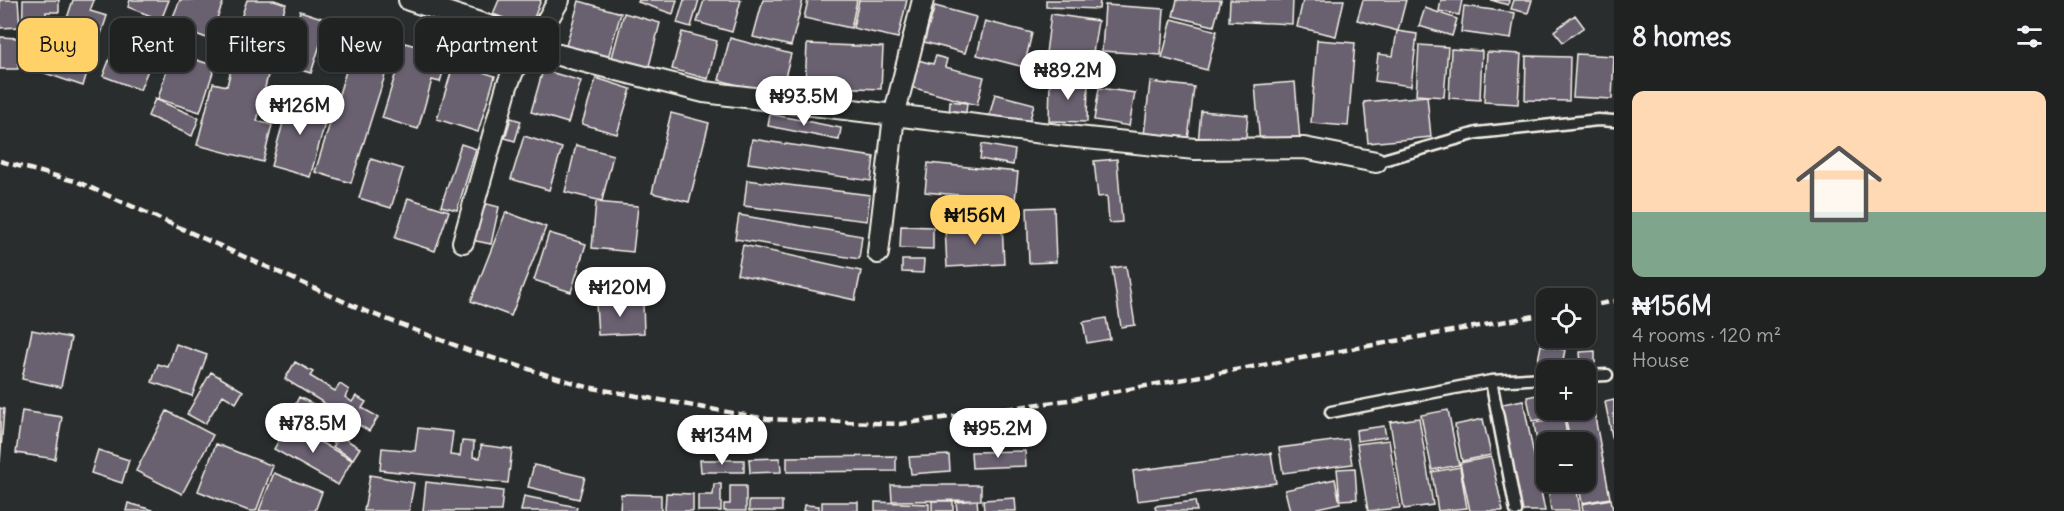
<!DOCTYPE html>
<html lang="en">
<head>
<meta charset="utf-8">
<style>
  body { margin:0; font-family:Delius,sans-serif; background:#282a2a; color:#f1f3f6; height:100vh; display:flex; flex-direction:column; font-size:22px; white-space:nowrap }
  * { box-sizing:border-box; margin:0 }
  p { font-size:20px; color:#a2a4a5 }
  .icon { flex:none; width:33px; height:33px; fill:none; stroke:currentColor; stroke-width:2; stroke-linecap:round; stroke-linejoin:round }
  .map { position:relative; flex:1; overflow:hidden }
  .panel { display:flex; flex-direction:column; background:#202222; width:450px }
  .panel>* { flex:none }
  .banner { position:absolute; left:18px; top:18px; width:570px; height:54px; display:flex; gap:12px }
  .tools { position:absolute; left:1536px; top:288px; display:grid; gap:12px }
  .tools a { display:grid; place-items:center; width:60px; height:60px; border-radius:12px; background:#202222; box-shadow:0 2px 4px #0004,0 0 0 2px #3d3f40; font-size:30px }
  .price { position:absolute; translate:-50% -51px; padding:0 14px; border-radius:21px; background:#fff; color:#222; font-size:20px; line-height:39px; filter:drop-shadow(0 2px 3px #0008) }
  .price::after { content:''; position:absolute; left:50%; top:36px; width:18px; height:14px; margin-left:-9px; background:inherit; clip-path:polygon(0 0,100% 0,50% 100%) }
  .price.current { background:#ffd166; color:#111 }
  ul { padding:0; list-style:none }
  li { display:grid; align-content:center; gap:12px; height:318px; padding:0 18px }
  li span { display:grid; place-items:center; height:186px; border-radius:12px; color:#555 }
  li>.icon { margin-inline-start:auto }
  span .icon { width:108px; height:108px; fill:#fffc; stroke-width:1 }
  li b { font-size:26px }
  h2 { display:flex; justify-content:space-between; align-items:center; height:72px; padding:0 18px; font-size:26px }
  .pill { padding:0 21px; border-radius:12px; background:#202222; box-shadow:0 2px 4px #0004,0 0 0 2px #3d3f40; font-size:21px; line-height:54px }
  .pill.current { background:#ffd166; color:#111 }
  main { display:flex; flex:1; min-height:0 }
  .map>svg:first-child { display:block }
  .building { fill:#696070; stroke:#f4f1e8; stroke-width:1.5 }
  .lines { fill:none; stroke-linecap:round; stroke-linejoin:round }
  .service-casing { stroke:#f4f1e8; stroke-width:15 }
  .minor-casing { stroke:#f4f1e8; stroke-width:24 }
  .service { stroke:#2a2d2e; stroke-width:10 }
  .minor { stroke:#2a2d2e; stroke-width:20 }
  .rail { stroke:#f4f1e8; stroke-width:4.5; stroke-dasharray:9 4.5; stroke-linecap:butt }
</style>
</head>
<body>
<main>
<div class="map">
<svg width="1614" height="511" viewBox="0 0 1614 511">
  <rect width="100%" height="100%" fill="#2a2d2e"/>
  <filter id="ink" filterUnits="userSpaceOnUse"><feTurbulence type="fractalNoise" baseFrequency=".0167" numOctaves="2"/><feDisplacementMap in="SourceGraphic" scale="12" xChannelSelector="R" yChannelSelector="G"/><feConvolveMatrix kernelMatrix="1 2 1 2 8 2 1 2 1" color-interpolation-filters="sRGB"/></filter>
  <g filter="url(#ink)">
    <path class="building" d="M0,0H18L20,27L0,28Z
      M23,0H59V12H46L45,45H22Z
      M73,0H94L90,11L107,16L92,61L57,49Z
      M130,0H169L161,20L128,7Z
      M180,0H224L209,39L170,24Z
      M247,0H274L286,4L271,51L234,39Z
      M499,0H541L530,28L493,14Z
      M639,0H677L673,14L638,2Z
      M684,0H699L691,27L677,23Z
      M704,0H741L732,32L697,22Z
      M763,0H803L791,46L753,37Z
      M808,0H857L851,28L804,18Z
      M859,0H907L898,38L853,28Z
      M1046,0H1100L1099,9L1046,7Z
      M1177,0H1221L1214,26L1173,16Z
      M1230,0H1293L1292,24L1229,21Z
      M1303,0H1344L1336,36L1297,27Z
      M1363,0H1406L1398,31L1357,20Z
      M1441,0H1462L1459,15L1439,11Z
      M1491,0H1509L1508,5Z
      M1514,0H1532L1528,13L1511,9Z
      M579,1L621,13L607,61L565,49Z
      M1105,5L1164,9L1161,55L1102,51Z
      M935,6L976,17L965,53L924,42Z
      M1464,6L1515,13L1511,39L1461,32Z
      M1425,8L1457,19L1452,36L1419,26Z
      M300,11L328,20L311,73L283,65Z
      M624,13L660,23L648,70L611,61Z
      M1051,14L1098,21L1092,59L1046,53Z
      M1575,15L1584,27L1563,42L1554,31Z
      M330,18L350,23L344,49L323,43Z
      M1172,19L1217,31L1207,70L1162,58Z
      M985,21L1032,33L1024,67L977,55Z
      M122,27L159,42L140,90L103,76Z
      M456,29L484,39L480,52L451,42Z
      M1397,31L1417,34L1411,86L1375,81L1378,54L1393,56Z
      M682,32L717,41L708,79L672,69Z
      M0,37L18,38V69H0Z
      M730,38L791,54L780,96L719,80Z
      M1317,40L1355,43L1348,126L1311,123Z
      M355,42L392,53L351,183L315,172Z
      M405,43L448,55L440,82L432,80L418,129L382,118Z
      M807,44L883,47L881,89L805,86Z
      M1419,45L1448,47L1444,97L1416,95Z
      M1451,49L1482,51L1480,100L1449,98Z
      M172,52L215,66L200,112L158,99Z
      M1487,52L1521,54L1518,104L1484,102Z
      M45,54L88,69L83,86L39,71Z
      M1576,54L1614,56L1612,99L1573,97Z
      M936,56L947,59L945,67L984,77L977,105L907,86L914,59L933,64Z
      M1526,56L1570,57L1569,101L1525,100Z
      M233,61L269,71L257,121L272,125L263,162L197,145L213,83L227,86Z
      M454,63L495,76L478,132L437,119Z
      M543,70L581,81L568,123L531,112Z
      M596,78L631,89L617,134L582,124Z
      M1050,81L1088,82L1087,122L1049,121Z
      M1150,82L1194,87L1188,140L1144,135Z
      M1295,82L1300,141L1260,144L1255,85Z
      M1099,88L1135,93L1129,126L1094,120Z
      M291,94L330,105L310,177L271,166Z
      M995,94L1034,104L1028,127L989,117Z
      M1427,96L1431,137L1368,143L1364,102Z
      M155,99L199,118L192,136L148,116Z
      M950,101L967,103L965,121L949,119Z
      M1201,111L1248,115L1245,147L1198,143Z
      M671,113L709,123L689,202L652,193Z
      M770,114L841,128L839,140L768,126Z
      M511,118L521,121L515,141L505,138Z
      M524,136L562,148L549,190L511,179Z
      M752,139L874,157L871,181L748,163Z
      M461,144L476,149L457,210L441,206Z
      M982,144L1015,150L1013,165L980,159Z
      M576,145L613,155L602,201L565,192Z
      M371,159L403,169L391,208L359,198Z
      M1117,159L1122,222L1109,223L1107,196L1098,197L1094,161Z
      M928,163L1018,172L1015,200L925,192Z
      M747,180L870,195L867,221L744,206Z
      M408,198L449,211L435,251L395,238Z
      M479,202L499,207L491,244L471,240Z
      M596,202L638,206L633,252L592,248Z
      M1054,207L1056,262L1029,263L1027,208Z
      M506,212L546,227L511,316L471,301Z
      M739,215L862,236L859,259L735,239Z
      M1002,224L1004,264L947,267L945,227Z
      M901,226L933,227V249L900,248Z
      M549,233L586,244L571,292L534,280Z
      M743,245L861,271L855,300L737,274Z
      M902,260H924L923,273L902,272Z
      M1126,266L1135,325L1121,327L1112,268Z
      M643,302L644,333L598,335L596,304Z
      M1106,318L1110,339L1087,343L1083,322Z
      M32,330L71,338L61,387L22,379Z
      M176,344L207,355L192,396L152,382L158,364L168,367Z
      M1541,345L1565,350L1561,370L1537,366Z
      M1595,351V363L1581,364L1580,352Z
      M295,362L313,372L310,376L335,391L340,384L349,390L345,397L352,402L356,396L366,402L362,408L378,417L369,431L285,379Z
      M211,372L243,391L236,403L223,395L205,424L187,414Z
      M1590,390L1610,498L1582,503L1578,482H1586V442H1570L1564,410H1586V391Z
      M1546,393V410H1561L1563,416L1532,421L1527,397Z
      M299,397L345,420L333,443L288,419Z
      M1523,400L1545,511H1519L1498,405Z
      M1614,400V446L1605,402Z
      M0,408L4,409L0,462Z
      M1448,410L1459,465L1432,470L1421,415Z
      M22,411L62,417L55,459L16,453Z
      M167,411L213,435L182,494L136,471Z
      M1419,418L1433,505L1404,509L1390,422Z
      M1564,418L1568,442H1546V482H1574L1544,486L1534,423Z
      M1483,419L1491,455L1462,461L1455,425Z
      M288,424L352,460L338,485L274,449Z
      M1384,426L1386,437L1357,441L1356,430Z
      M418,428L453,432L450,455L460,456L462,441L474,442L473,457L480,458L481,445L512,449L508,483L380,470L382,448L415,451Z
      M340,436L360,448L353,459L333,447Z
      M1348,439L1352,464L1283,473L1279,448Z
      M1389,440L1400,508L1368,511L1357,444Z
      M216,444L273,466L256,511H249L198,491Z
      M98,450L129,460L122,483L91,473Z
      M1025,451L1026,466L972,468L971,452Z
      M1271,453L1276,483L1137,501L1133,471Z
      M949,455L950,471L911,474L909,457Z
      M896,456V471L787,472V457Z
      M1491,457L1503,511H1470L1460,463Z
      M780,458L781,472L750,473L749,459Z
      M700,460H744V472H701Z
      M534,465L585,477L579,499L528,487Z
      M1460,467L1467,508L1438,511L1432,472Z
      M1355,468L1357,499L1340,500L1337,469Z
      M274,473L322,492L315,511H259Z
      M370,475L414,483L409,511H364Z
      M1335,479L1340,503L1317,508L1318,511H1290L1285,490Z
      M426,482L503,491L501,511H423Z
      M1576,483L1580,511H1551L1548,487Z
      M714,484H721V511H698V495H713Z
      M891,485H981V500L892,501Z
      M730,486H746V511H724V504H730Z
      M666,493L693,494V511H665Z
      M621,494L661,495V511H620Z
      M524,496L577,507L576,511H521Z
      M1015,498L1016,511H984L983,500Z
      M1611,499L1613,511H1583L1582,504Z
      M977,500L978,511H957L956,502Z
      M749,501H782V511H749Z
      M932,501H953V511H932Z
      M1195,501L1197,511H1156L1155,506Z
      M822,502H858V511H822Z
      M875,502L929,504V511H875Z
      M128,503L153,510V511H126Z
      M804,505L819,506V511H803Z"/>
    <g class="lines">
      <defs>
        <path id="service" d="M1376,162L1477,133L1598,120L1614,121
          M1586,376L1607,375
          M1491,381L1516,511
          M1331,412L1491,381L1546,378"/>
        <path id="minor" d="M409,0L535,41
          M535,49L704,92L1067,136L1195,149L1304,148L1376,162
          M463,242L507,86L514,69L535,49V41L559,0
          M878,253L894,116L923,0"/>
      </defs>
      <use href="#service" class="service-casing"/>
      <use href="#minor" class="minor-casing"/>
      <use href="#service" class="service"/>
      <use href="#minor" class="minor"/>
      <path class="rail" d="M0,161L78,182L365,311L470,351L587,387L767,419L900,424L1068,400L1546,314
        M1586,307L1614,301"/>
    </g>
  </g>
</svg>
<div class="tools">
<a><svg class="icon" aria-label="locate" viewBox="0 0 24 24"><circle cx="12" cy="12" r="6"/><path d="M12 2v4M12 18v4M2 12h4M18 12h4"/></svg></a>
<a>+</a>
<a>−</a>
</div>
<b class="price" style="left:1068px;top:101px">₦89.2M</b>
<b class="price" style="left:804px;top:127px">₦93.5M</b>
<b class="price" style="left:300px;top:136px">₦126M</b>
<b class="price current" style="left:975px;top:246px">₦156M</b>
<b class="price" style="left:620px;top:318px">₦120M</b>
<b class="price" style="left:313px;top:454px">₦78.5M</b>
<b class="price" style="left:998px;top:459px">₦95.2M</b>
<b class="price" style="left:722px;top:466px">₦134M</b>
<div class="banner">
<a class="pill current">Buy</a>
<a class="pill">Rent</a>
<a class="pill">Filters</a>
<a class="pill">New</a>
<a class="pill">Apartment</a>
</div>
</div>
<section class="panel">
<h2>8 homes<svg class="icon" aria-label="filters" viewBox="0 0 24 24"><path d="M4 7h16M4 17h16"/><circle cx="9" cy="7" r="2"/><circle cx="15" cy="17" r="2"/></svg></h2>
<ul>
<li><span style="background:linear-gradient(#ffd9b3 65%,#7fa58c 0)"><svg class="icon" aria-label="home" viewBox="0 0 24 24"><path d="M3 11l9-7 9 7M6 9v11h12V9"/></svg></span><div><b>₦156M</b><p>4 rooms · 120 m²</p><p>House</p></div></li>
</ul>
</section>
</main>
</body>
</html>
